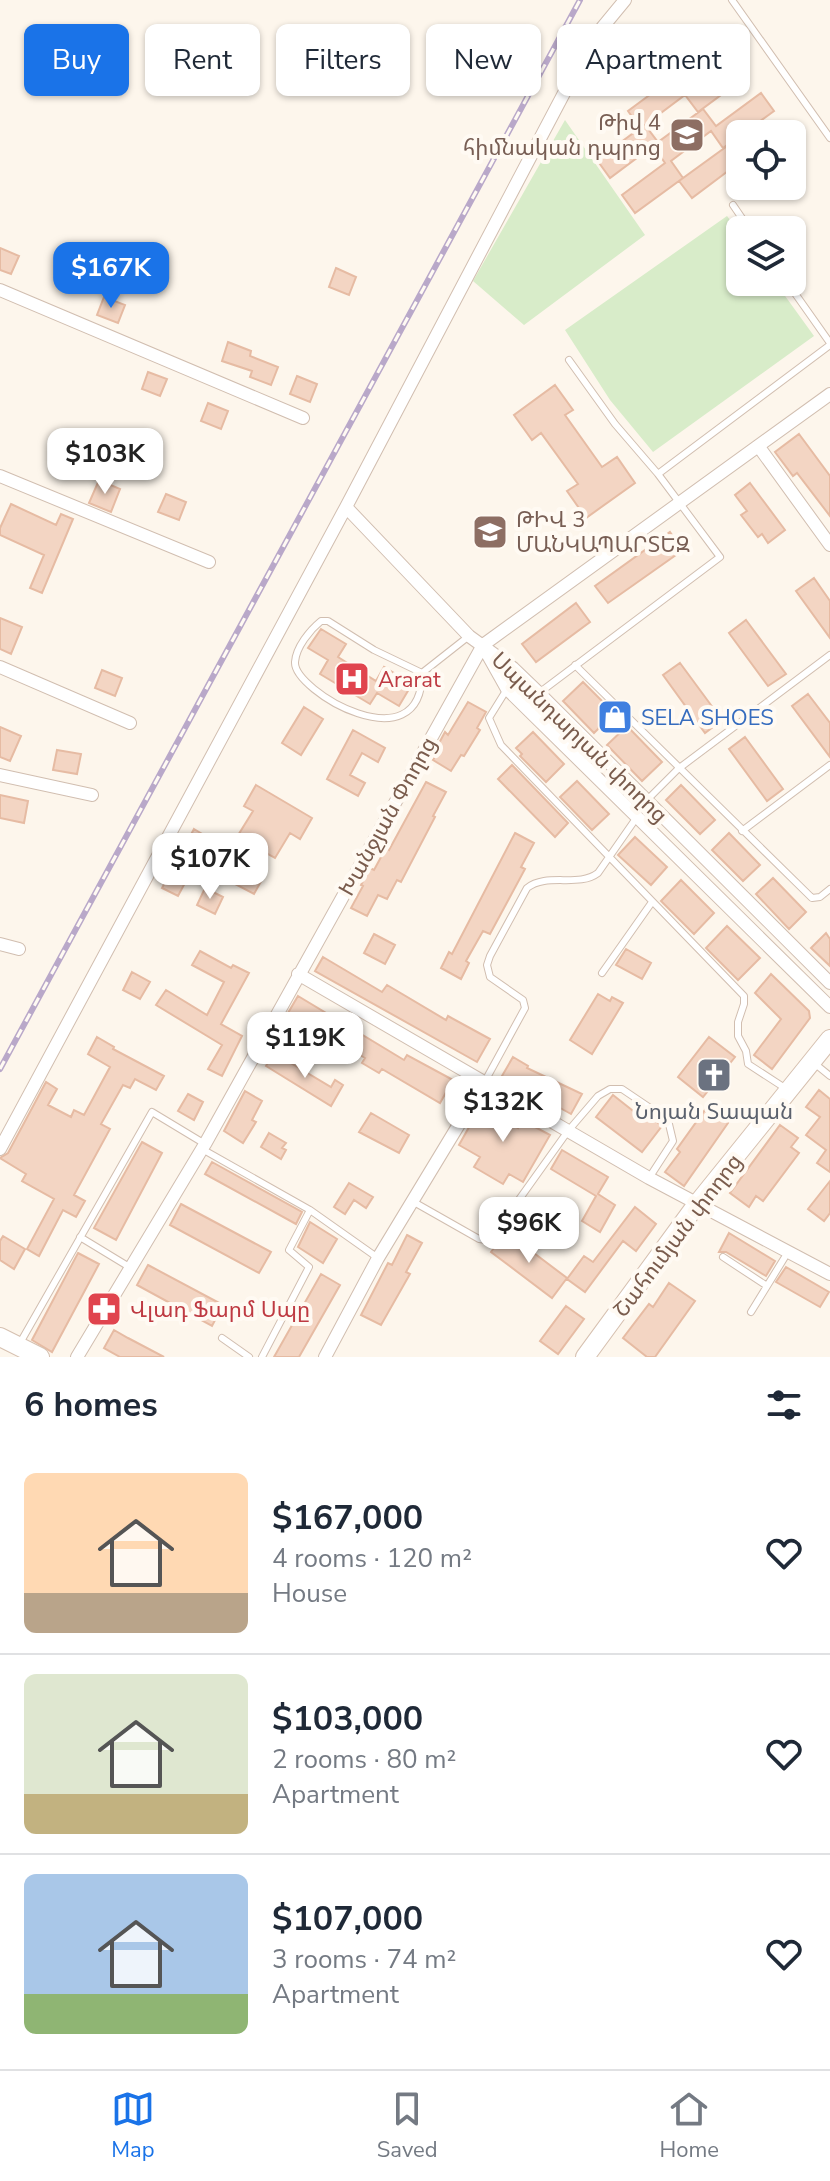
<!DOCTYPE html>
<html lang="en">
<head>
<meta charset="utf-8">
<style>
  body { margin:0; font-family:"Nunito Sans","Noto Sans Armenian",sans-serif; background:#f6f6f7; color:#1f2937; height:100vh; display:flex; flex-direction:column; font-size:30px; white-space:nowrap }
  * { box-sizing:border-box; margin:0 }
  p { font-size:26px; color:#747a83 }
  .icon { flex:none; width:44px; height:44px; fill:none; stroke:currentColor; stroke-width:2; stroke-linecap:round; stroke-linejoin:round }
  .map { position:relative; height:1357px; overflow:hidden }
  .sheet { display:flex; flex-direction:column; background:#fff; flex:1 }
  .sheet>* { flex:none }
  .banner { position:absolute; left:24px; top:24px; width:782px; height:72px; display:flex; gap:16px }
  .tools { position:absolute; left:726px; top:120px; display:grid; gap:16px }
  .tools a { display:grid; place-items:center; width:80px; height:80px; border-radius:12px; background:#fff; box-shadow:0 2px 6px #0004; font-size:40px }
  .price { position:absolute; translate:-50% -68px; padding:0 18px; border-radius:16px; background:#fff; color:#222; font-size:26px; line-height:52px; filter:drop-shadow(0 2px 4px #0008) }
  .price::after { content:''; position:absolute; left:50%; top:48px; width:24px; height:18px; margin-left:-12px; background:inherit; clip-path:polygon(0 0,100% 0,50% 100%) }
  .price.current { background:#1a73e8; color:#fff }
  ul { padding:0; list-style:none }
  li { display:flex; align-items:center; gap:24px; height:200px; padding:0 24px }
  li+li { border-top:2px solid #e0e1e3 }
  li span { display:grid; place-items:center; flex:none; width:224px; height:160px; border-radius:12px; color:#555 }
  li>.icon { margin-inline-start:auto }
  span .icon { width:96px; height:96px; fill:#fffc; stroke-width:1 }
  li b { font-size:34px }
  h2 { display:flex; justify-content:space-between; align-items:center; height:96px; padding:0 24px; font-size:34px }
  .chip { padding:0 28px; border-radius:12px; background:#fff; box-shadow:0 2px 6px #0004; font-size:28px; line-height:72px }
  .chip.current { background:#1a73e8; color:#fff }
  .menu { display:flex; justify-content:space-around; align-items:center; height:112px; border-top:2px solid #e0e1e3; background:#fff; font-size:22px; color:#747a83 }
  .menu a { display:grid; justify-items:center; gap:4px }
  .menu .current { color:#1a73e8 }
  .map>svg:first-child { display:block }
  .green { fill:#d8ecc9 }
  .building { fill:#f3d5c3; stroke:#e6bba3; stroke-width:2 }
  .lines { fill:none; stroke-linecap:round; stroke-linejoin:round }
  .service-casing { stroke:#d1beb0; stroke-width:8 }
  .minor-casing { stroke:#d1beb0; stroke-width:14 }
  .secondary-casing { stroke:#d6c0b0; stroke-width:20 }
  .service { stroke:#fff; stroke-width:6 }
  .minor { stroke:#fff; stroke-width:12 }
  .secondary { stroke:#fff; stroke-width:18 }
  .rail-casing { stroke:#b9a8c9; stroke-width:6 }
  .rail { stroke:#fffaf3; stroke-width:3; stroke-dasharray:9; stroke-linecap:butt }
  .labels { text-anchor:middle; stroke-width:8; stroke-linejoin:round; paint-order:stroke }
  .education-label { font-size:22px; fill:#785e54; stroke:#fffaf3; text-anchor:end }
  .health-label { font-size:22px; fill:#be3a42; stroke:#fffaf3; text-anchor:start }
  .shop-label { font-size:22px; fill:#366cbe; stroke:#fffaf3; text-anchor:start }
  .street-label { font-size:22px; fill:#7a5c4d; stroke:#fffaf3 }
  .worship-label { font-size:22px; fill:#5b616d; stroke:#fffaf3 }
</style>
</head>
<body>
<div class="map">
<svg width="830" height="1357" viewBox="0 0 830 1357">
  <rect width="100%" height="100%" fill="#fdf6ec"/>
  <path class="green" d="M565,120L645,235L524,325L473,281Z
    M727,216L740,233V282H775L814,336L653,452L610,400L565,330Z"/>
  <path class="building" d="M735,58L748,75L698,112L685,95L645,125L658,142L703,109L716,126L761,93L774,111L723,148L711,131L671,161L683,178L635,213L622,195L665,163L653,146L610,178L597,160L640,128L628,111L678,74L691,91Z
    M730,144L740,162L692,198L679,181Z
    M0,248L19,256L11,274L0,270Z
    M336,268L356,277L349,295L329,287Z
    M104,297L125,305L118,323L97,315Z
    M228,342L251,351L250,356L278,367L271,385L250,377L252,371L222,361Z
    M148,372L167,379L160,396L142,389Z
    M297,376L317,384L310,402L290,394Z
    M555,385L573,410L565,415L602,467L617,457L635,483L586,518L567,491L578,484L541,433L532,440L514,415Z
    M208,403L228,411L221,429L201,421Z
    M799,434L830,476V516L797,473L793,476L775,452Z
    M99,480L120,489L111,512L89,503Z
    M750,483L785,530L768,543L762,534L758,537L741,515L747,511L735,495Z
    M166,494L186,502L179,520L158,512Z
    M11,504L56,525L61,514L73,519L42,593L30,588L44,555L0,535V528Z
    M670,532L683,550L608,603L595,586Z
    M814,578L830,601V638L796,591Z
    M576,603L590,622L536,662L522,644Z
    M0,618L22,627L11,654L0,649Z
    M746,620L786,674L768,686L729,633Z
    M321,629L346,644L338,657L376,681L384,667L412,684L399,706L377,693L370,704L320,674L328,660L308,648Z
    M680,663L722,720L705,733L663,675Z
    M102,670L122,678L115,696L95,688Z
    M583,682L614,713L594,733L563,701Z
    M808,694L830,723V757L792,706Z
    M468,702L486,712L477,728L480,730L464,756L461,755L451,771L433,760L440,749L437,747L445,732L448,735Z
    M304,707L323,719L301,755L282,743Z
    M627,726L662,762L642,781L607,745Z
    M0,727L21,736L10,761L0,757Z
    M353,730L385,748L378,762L362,753L350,775L365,783L358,796L327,779Z
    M533,732L564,764L546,782L520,756L522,754L516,748Z
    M745,737L783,789L767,801L729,749Z
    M57,750L81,754L77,774L53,770Z
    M512,765L568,823L555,837L498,779Z
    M577,781L609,814L592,830L560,797Z
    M426,782L446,792L433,816L435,817L401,882L397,880L387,899L378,895L367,916L351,908L363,886L361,885L370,868L374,870L386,848L389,850Z
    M256,785L312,818L300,839L290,833L275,858L237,837L253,811L244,806Z
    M681,785L715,820L700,834L666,800Z
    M0,795L28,801L24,823L0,818Z
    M194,829L209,838L178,896L162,888Z
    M515,833L534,843L521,867L525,869L490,934L483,931L466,961L469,963L461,979L441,968L449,952L452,954Z
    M729,833L760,865L743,881L712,850Z
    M635,837L667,867L651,885L618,855Z
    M227,858L263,878L254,894L218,875Z
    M773,878L806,912L789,929L756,894Z
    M681,880L714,913L694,934L661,901Z
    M205,888L223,897L215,914L197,905Z
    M727,926L760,958L738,980L706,948Z
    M826,933L830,939V966L811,948Z
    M374,934L395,945L385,964L364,953Z
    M626,949L651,963L642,979L616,965Z
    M200,951L231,968L233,965L249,973L221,1024L242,1036L222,1076L208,1069L222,1045L156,1005L166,990L207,1015L224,982L192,965Z
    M323,957L382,992L387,985L446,1020L448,1016L490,1039L477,1062L315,971Z
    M132,972L150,982L140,999L123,990Z
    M771,974L809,1011L810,1018L772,1069L754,1055L781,1019L755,993Z
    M598,994L610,1001L612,997L623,1003L592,1054L570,1040Z
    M298,996L404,1060L407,1055L453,1080L440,1103L382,1069L379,1073L362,1063L365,1058L288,1013Z
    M97,1037L114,1047L113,1049L164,1076L156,1090L135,1079L130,1088L123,1085L101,1124L110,1129L74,1195L85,1201L76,1217L63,1210L39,1256L27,1249L54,1199L22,1181L26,1174L0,1158L8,1153L46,1082L57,1089L48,1105L71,1117L74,1110L84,1115L110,1067L88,1054Z
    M709,1037L735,1057L703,1097L678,1077Z
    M274,1053L331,1087L335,1080L343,1085L331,1106L266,1066Z
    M513,1057L528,1066L527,1068L582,1094L571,1114L517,1084L514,1089L499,1081Z
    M819,1090L830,1099V1172L817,1163L826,1150L806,1135L820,1117L806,1107Z
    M245,1091L262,1101L252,1120L256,1122L243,1143L224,1131Z
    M188,1094L203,1102L194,1120L178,1111Z
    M613,1095L637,1114L640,1109L662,1126L642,1152L596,1117Z
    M485,1099L502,1109L498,1116L518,1128L522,1120L550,1135L523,1182L509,1174L503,1184L474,1167L480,1157L459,1145Z
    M707,1107L728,1123L684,1186L665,1172L680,1152L677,1149Z
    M371,1113L409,1135L399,1153L359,1132Z
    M780,1125L798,1138L791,1147L799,1153L763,1201L756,1196L749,1207L730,1193Z
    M269,1133L286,1143L282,1148L286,1150L281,1159L261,1147Z
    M142,1142L162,1153L116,1240L94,1228Z
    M562,1150L608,1177L598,1194L615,1205L600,1232L582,1221L596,1196L551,1169Z
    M212,1162L302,1212L296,1224L205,1174Z
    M830,1181V1213L824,1221L808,1209Z
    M349,1183L373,1197L366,1208L354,1200L345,1214L334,1207Z
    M181,1204L271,1252L259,1273L170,1225Z
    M635,1207L656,1224L636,1251L623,1241L585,1292L567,1279L584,1256L593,1262Z
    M310,1222L337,1239L323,1263L298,1247Z
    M506,1232L567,1278L552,1298L491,1252Z
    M729,1233L775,1261L766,1276L726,1252H719Z
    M407,1235L422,1243L406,1272L410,1274L381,1325L361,1315L388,1263L392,1265Z
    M3,1236L25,1249L14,1269L0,1260V1241Z
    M78,1253L99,1264L52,1352L32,1340Z
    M148,1265L223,1305L212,1326L137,1285Z
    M786,1267L829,1292L820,1307L776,1282Z
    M321,1274L340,1285L299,1357H274Z
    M669,1283L695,1301L655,1357H647L623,1338L649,1304L653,1307Z
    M566,1306L584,1319L558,1354L540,1341Z
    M114,1330L128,1338L164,1357H120L104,1348Z"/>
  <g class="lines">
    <defs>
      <path id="service" d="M732,0L830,138
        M733,205L750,230
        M787,282L830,343
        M658,474L830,345
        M575,665L812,898L820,897L830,889
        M422,673C422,766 293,691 295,662C296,647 310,630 321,621H328L374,650L422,673L469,636
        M507,689L489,718L501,745L744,996V1004L738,1022V1036L746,1051L748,1064L788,1090
        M539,693L720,557L658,474L615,424L569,360
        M647,800L678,769L830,655
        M742,831L830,765
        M602,973L652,902
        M814,1063L830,1076
        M484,1083L525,1008L523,1000L490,977L487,965L490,956L527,888C547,872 578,888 598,873L637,817
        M202,1149L310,1210L289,1250L309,1267L262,1357
        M412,1201L479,1239L487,1240L493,1236L568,1131L598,1096L610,1089H622L668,1120L673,1141L649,1178
        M310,1210L378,1258
        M80,1237L131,1268
        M723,1257L767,1286
        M751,1312L788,1252
        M222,1338L249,1357
        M20,1343L152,1112L205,1144"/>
      <path id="minor" d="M0,290L303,418
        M759,447L830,545
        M0,476L209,562
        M346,507L469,636L513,668L539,693L830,983
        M484,648L507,689L830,1007
        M0,667L130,723
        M0,775L92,795
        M0,944L19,949
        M298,974L649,1178L830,1274
        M0,1149L346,507L592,40L625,0
        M77,1357L205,1144L483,645L830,394
        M325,1357L378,1258L484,1083"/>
      <path id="secondary" d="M0,1337L40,1357
        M585,1357L697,1204L830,1039"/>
    </defs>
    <use href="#service" class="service-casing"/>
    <use href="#minor" class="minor-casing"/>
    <use href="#secondary" class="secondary-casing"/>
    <use href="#service" class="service"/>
    <use href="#minor" class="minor"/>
    <use href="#secondary" class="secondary"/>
    <defs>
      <path id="rail" d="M0,1069L580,0"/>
    </defs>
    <use href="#rail" class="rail-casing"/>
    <use href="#rail" class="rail"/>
  </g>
  <defs>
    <symbol id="school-square" viewBox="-11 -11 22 22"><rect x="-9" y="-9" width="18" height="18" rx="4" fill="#8d6e63" stroke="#fffaf3"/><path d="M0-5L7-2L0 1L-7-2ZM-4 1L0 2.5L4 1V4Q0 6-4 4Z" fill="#fff"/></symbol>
    <symbol id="hospital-square" viewBox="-11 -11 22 22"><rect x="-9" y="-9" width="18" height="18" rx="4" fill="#e0444e" stroke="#fffaf3"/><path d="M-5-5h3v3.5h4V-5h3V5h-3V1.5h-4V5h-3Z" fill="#fff"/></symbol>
    <symbol id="shop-square" viewBox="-11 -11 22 22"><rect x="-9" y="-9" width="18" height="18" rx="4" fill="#3f7fe0" stroke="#fffaf3"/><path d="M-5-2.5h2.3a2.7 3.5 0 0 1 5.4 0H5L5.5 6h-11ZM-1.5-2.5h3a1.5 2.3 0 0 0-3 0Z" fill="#fff"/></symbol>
    <symbol id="church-square" viewBox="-11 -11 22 22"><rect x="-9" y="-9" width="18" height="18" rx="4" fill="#6b7280" stroke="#fffaf3"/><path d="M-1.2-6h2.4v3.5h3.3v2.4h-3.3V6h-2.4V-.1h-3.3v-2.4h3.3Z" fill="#fff"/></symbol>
    <symbol id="pharmacy-square" viewBox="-11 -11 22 22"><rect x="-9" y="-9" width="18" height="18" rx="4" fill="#e0444e" stroke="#fffaf3"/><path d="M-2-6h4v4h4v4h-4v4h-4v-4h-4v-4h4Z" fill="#fff"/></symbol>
  </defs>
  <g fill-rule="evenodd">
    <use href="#school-square" x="667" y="115" width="40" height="40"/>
    <use href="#school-square" x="470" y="512" width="40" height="40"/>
    <use href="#hospital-square" x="332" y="659" width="40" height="40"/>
    <use href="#shop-square" x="595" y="697" width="40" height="40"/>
    <use href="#church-square" x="694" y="1055" width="40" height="40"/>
    <use href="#pharmacy-square" x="84" y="1289" width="40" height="40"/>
  </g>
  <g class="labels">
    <g class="education-label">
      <text x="661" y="130">Թիվ 4<tspan x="661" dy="25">հիմնական դպրոց</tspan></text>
      <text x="516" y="527" text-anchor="start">ԹԻՎ 3<tspan x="516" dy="25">ՄԱՆԿԱՊԱՐՏԵԶ</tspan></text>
    </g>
    <g class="health-label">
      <text x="378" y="687">Ararat</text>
      <text x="130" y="1317">Վլադ Ֆարմ Սպը</text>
    </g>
    <g class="shop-label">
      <text x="641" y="725">SELA SHOES</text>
    </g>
    <g class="street-label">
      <text transform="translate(580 737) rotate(44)" y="8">Սպանդարյան փողոց</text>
      <text transform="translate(387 816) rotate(-61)" y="8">Խանջյան Փողոց</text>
      <text transform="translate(677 1235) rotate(-53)" y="8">Շահումյան փողոց</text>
    </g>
    <g class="worship-label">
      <text x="714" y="1119">Նոյան Տապան</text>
    </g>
  </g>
</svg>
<div class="tools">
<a><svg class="icon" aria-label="locate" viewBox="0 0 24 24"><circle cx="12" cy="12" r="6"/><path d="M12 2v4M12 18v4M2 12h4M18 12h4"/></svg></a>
<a><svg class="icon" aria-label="layers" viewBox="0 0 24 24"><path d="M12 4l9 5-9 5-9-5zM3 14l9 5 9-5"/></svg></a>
</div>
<b class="price current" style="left:111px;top:310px">$167K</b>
<b class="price" style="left:105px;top:496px">$103K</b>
<b class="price" style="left:210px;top:901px">$107K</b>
<b class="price" style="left:305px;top:1080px">$119K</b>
<b class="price" style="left:503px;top:1144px">$132K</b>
<b class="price" style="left:529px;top:1265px">$96K</b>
<div class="banner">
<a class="chip current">Buy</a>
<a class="chip">Rent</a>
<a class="chip">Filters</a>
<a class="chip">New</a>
<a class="chip">Apartment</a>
</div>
</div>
<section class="sheet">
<h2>6 homes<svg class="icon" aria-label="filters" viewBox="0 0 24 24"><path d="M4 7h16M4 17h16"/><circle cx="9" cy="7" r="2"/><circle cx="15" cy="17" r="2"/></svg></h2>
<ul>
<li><span style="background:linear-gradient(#ffd9b3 75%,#b9a48a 0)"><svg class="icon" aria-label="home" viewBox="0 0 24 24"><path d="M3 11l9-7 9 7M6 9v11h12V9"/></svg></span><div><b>$167,000</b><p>4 rooms · 120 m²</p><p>House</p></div><svg class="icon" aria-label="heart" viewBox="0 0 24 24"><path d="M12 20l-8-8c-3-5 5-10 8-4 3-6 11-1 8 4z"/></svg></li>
<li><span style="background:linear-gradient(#dfe7d0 75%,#c2b280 0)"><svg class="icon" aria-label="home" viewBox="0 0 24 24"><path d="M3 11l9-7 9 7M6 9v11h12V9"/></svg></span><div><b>$103,000</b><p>2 rooms · 80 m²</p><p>Apartment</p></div><svg class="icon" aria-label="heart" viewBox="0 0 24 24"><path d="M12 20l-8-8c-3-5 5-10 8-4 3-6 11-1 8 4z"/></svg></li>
<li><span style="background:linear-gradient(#a9c7e8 75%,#8fb573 0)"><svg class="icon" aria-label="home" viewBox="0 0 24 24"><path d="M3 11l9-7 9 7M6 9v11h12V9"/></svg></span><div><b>$107,000</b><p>3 rooms · 74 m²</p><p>Apartment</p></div><svg class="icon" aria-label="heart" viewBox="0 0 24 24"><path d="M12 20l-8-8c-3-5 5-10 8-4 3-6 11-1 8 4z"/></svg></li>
</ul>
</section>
<nav class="menu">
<a class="current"><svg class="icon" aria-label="map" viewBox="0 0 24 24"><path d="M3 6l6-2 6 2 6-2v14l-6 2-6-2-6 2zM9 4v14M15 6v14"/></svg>Map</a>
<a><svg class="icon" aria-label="saved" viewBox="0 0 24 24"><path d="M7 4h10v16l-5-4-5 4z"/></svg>Saved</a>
<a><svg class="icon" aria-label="home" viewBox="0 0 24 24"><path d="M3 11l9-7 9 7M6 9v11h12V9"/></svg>Home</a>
</nav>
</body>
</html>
